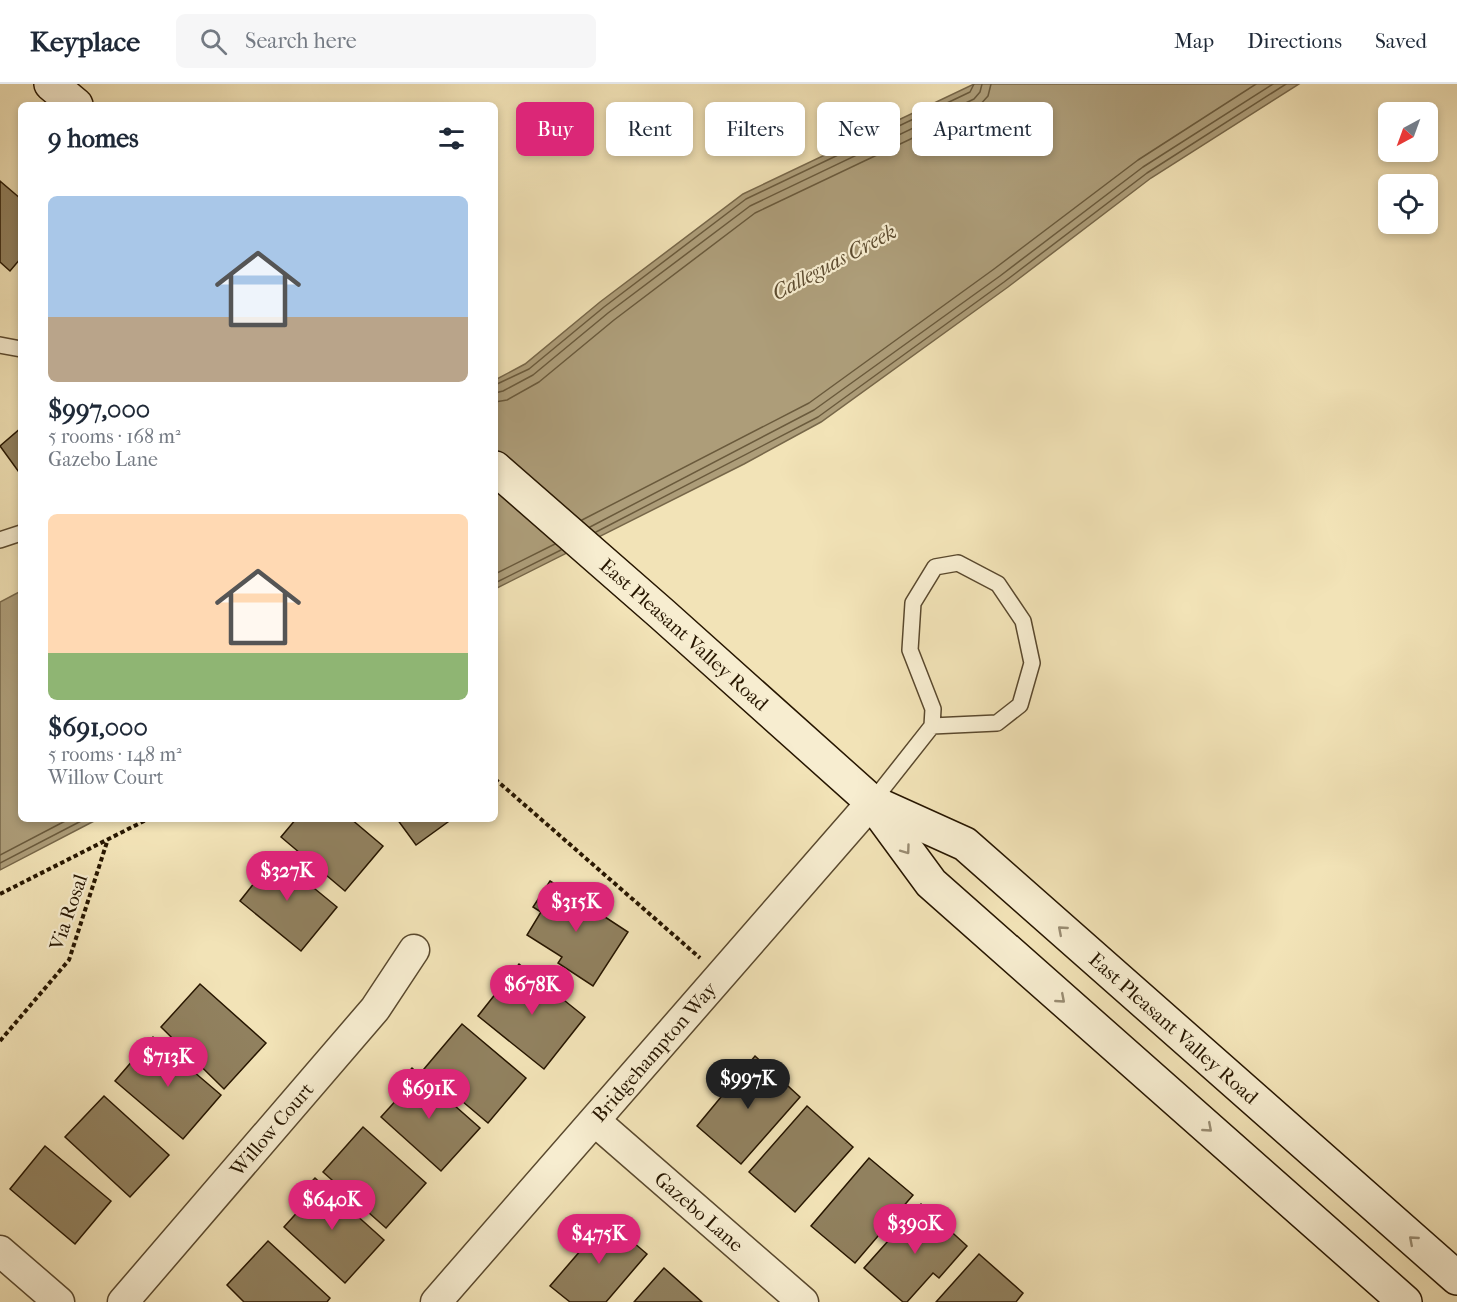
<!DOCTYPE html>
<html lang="en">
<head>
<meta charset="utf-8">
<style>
  body { margin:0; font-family:"IM FELL French Canon",serif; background:#f6f6f7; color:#1f2937; height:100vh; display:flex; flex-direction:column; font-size:22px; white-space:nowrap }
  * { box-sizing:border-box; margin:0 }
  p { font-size:20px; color:#747a83 }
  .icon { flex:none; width:33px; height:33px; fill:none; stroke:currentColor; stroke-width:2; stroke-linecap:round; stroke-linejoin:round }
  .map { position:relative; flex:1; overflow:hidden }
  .details { position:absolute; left:18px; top:18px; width:480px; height:720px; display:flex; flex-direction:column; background:#fff; border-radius:9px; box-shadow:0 3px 9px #0003 }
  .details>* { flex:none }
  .top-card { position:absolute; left:516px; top:18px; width:570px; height:54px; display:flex; gap:12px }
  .needle { width:39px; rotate:221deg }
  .controls { position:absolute; left:1378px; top:18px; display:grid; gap:12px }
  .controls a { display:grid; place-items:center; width:60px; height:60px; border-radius:9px; background:#fff; box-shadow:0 3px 9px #0003; font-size:30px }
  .price { position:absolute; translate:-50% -51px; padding:0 14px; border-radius:21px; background:#db2777; color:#fff; font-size:20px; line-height:39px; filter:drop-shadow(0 2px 3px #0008) }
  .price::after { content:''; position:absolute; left:50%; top:36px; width:18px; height:14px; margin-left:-9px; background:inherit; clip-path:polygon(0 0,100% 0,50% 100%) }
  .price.on { background:#222; color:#fff }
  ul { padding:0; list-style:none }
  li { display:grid; align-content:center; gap:12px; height:318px; padding:0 30px }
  li span { display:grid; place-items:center; height:186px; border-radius:9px; color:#555 }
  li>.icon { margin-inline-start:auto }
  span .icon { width:108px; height:108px; fill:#fffc; stroke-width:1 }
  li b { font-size:26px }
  h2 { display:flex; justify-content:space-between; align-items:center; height:72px; padding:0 30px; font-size:26px }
  .chip { padding:0 21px; border-radius:9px; background:#fff; box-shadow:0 3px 9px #0003; font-size:21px; line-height:54px }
  .chip.on { background:#db2777; color:#fff }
  header { display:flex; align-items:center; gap:36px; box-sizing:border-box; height:84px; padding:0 30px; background:#fff; border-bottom:2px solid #e0e1e3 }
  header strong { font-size:28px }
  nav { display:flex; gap:33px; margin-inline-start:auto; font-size:21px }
  .search { width:420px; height:54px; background:#f6f6f7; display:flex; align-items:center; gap:15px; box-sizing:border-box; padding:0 21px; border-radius:9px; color:#747a83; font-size:22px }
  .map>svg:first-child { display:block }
  .water { fill:#ad9d79; stroke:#776749; stroke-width:1.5 }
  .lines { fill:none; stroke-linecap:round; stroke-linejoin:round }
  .shore { stroke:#6a5a3c; stroke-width:1.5 }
  .building { fill:#91815f; stroke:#271600; stroke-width:1.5 }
  .lane-casing { stroke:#5a492e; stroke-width:18 }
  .street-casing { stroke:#5a492e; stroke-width:33 }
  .secondary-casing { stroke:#271600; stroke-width:36 }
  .path { stroke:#271600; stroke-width:4; stroke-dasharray:4.5 3; stroke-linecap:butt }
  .lane { stroke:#f7edd0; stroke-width:15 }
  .street { stroke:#f7edd0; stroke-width:30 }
  .secondary { stroke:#f7edd0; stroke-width:33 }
  .oneway { stroke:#998c72 }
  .labels { text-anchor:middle; stroke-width:4.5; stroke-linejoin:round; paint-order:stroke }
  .street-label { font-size:20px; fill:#271600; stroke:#f7edd0 }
  .water-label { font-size:21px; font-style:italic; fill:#5d4c30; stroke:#f7edd0 }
</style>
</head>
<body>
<header>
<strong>Keyplace</strong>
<div class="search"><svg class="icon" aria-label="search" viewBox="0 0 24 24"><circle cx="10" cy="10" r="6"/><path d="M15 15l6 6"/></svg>Search here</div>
<nav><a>Map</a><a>Directions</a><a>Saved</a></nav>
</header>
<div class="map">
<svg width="1457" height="1218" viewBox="0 0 1457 1218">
  <rect width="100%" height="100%" fill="#f2e3b7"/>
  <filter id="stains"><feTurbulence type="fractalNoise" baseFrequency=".00333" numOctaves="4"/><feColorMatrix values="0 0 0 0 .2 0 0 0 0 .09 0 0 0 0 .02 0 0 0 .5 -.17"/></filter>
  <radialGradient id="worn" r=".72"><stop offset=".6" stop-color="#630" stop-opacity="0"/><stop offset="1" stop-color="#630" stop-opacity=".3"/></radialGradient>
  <path class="water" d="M974,0H1299L1151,94L1008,203L821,338L744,380L495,505V296L525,280L600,218L743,110Z
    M21,507V735H98L0,786V518Z"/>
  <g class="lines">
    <path class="shore" d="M495,301L529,285L604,223L746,115L970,8L974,0
      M495,309L503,307L533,291L608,229L750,122L974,15L980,8L982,0
      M495,318L507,316L539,298L614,236L755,129L978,23L988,12L991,0
      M582,436L809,319L994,185L1138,76L1256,0
      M590,443L814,326L1000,192L1143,83L1273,0
      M596,448L818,333L1004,198L1147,89L1286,0
      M495,490L555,460
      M495,499L561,466
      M0,771L69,735
      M0,779L85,735"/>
  </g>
  <path class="building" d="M0,97L21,115V174L10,187L0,178Z
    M21,344V391L0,362Z
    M296,735H351L383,762L345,807L281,753Z
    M397,735H452L416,761Z
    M270,768L337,823L301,867L240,817L255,798L250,794Z
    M550,797L628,848L593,902L558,879L562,873L527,851L541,828L533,823Z
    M519,880L585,933L544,985L478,932Z
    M200,900L266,959L224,1005L161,943Z
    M462,940L526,994L488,1039L424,985Z
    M153,953L221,1011L183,1055L115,997Z
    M755,972L800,1013L741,1080L697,1042Z
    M412,984L480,1044L441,1087L381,1033L400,1012L393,1006Z
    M104,1012L169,1071L130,1113L65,1053Z
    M807,1022L853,1063L795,1128L749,1088Z
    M363,1043L426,1099L386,1144L323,1088Z
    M45,1062L111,1117L75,1160L10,1105Z
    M869,1074L913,1111L855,1179L811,1142Z
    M315,1094L384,1156L345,1199L284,1143L302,1123L294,1116Z
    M921,1120L967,1162L939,1194L933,1189L907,1218H903L864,1184Z
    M601,1131L647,1170L606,1218H570L550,1202L581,1166L576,1162Z
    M268,1157L330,1214L327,1218H244L227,1201Z
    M979,1170L1023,1209L1016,1218H936Z
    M664,1184L702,1218H634Z"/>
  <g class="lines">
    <defs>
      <path id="lane" d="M0,261L21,265
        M0,456L21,449
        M872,718L932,642L933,625L910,566L913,519L935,483L958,479L998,500L1023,537L1032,579L1020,621L997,639L932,642"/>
      <g id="street">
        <path id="s1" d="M595,1037L803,1218"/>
        <path d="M0,1167L59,1218"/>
        <path id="s2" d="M123,1218L375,925L414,866"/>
        <path id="s3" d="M436,1218L872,718"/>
      </g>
      <g id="secondary">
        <path d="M51,0L76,21"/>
        <path id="s4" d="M495,384L662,530L872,718L965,760L1457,1194"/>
        <path d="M873,720L931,799L1405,1218"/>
      </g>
    </defs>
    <use href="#lane" class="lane-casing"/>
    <use href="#street" class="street-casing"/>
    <use href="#secondary" class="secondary-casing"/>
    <path class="path" d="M495,695L700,874
      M0,810L148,735
      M0,957L69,876L107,758"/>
    <use href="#lane" class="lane"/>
    <use href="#street" class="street"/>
    <use href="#secondary" class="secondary"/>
  </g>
  <defs><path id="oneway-chevron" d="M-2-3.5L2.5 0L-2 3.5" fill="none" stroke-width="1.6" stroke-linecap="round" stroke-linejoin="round" transform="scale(1.5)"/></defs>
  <g class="oneway">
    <use href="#oneway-chevron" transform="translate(906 766) rotate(54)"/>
    <use href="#oneway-chevron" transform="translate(1062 846) rotate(-139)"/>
    <use href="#oneway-chevron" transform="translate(1061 915) rotate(41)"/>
    <use href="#oneway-chevron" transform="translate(1208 1044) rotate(41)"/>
    <use href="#oneway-chevron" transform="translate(1413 1156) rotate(-139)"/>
  </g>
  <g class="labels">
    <g class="street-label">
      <text dy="7" stroke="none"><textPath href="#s4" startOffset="252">East Pleasant Valley Road</textPath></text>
      <text transform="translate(68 828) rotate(-71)" y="7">Via Rosal</text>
      <text dy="7" stroke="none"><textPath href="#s4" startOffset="884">East Pleasant Valley Road</textPath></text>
      <text dy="7" stroke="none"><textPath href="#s3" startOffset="332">Bridgehampton Way</textPath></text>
      <text dy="7" stroke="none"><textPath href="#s2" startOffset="228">Willow Court</textPath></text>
      <text dy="7" stroke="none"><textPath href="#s1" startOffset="138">Gazebo Lane</textPath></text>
    </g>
    <g class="water-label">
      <text transform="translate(834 178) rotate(-28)" y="7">Calleguas Creek</text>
    </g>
  </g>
  <rect width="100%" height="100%" filter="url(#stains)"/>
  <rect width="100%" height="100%" fill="url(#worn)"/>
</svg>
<div class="controls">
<a><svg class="needle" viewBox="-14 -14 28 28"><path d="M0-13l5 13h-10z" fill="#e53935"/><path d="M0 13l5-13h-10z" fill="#747a83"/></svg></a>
<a><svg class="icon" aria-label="locate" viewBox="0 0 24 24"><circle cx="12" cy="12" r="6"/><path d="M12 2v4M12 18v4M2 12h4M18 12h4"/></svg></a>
</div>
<b class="price" style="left:287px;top:818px">$327K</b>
<b class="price" style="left:576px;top:849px">$315K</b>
<b class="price" style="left:532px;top:932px">$678K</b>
<b class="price" style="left:168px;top:1004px">$713K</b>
<b class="price on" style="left:748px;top:1026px">$997K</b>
<b class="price" style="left:429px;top:1036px">$691K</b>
<b class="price" style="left:332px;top:1147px">$640K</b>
<b class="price" style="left:915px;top:1171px">$390K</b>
<b class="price" style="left:599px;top:1181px">$475K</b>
<div class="top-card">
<a class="chip on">Buy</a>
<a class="chip">Rent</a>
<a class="chip">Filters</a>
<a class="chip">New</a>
<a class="chip">Apartment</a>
</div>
<section class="details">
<h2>9 homes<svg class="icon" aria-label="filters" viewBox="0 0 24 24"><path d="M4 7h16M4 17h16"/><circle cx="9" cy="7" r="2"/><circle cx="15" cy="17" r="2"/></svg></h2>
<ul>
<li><span style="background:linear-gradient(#a9c7e8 65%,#b9a48a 0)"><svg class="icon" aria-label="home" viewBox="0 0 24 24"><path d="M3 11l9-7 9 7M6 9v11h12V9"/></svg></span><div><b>$997,000</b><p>5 rooms · 168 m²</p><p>Gazebo Lane</p></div></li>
<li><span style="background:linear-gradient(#ffd9b3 75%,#8fb573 0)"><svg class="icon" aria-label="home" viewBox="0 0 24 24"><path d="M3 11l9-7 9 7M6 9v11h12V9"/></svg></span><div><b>$691,000</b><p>5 rooms · 148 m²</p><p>Willow Court</p></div></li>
</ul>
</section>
</div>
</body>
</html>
